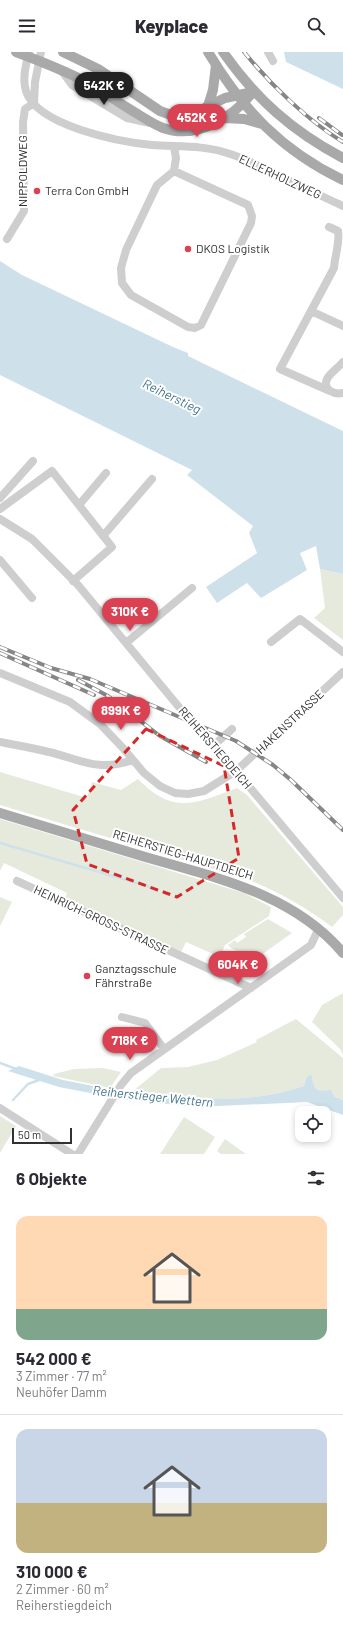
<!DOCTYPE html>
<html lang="de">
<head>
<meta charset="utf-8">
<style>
  body { margin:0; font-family:Barlow,sans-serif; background:#f2f2f3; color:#2b2b33; height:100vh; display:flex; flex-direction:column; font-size:15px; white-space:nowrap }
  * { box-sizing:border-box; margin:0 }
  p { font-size:13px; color:#7c7c81 }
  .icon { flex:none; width:22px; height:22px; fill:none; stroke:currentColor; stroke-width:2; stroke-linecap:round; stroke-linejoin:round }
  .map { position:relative; height:1102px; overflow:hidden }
  .side { display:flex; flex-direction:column; background:#fff; flex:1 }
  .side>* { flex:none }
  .controls { position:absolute; left:295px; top:1054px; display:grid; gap:8px }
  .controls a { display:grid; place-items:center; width:36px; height:36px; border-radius:8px; background:#fff; box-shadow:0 2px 6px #0003; font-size:20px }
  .scale { position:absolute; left:12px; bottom:10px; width:60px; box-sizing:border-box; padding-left:4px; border:2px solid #313131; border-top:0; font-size:11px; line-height:14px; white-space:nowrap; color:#313131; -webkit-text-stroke:3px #fff; paint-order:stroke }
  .price { position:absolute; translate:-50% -34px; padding:0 9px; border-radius:14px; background:#da4253; color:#fff; font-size:13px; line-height:26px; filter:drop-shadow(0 1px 2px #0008) }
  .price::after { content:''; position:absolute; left:50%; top:24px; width:12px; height:9px; margin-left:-6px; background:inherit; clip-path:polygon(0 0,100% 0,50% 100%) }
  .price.selected { background:#222; color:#fff }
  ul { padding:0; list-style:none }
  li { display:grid; align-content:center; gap:8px; height:212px; padding:0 16px }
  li+li { border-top:1px solid #e1e1e2 }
  li span { display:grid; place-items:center; height:124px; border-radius:12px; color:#555 }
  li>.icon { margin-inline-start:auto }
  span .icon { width:72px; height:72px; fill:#fffc; stroke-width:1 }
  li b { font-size:17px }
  h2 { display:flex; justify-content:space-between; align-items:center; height:48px; padding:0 16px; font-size:17px }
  header { display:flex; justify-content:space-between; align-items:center; height:52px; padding:0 16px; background:#fff; font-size:18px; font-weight:800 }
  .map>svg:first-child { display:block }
  .green { fill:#e5eadd }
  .water { fill:#cee1eb }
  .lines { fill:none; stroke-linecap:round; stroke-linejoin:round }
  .stream { stroke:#cee1eb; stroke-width:2.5 }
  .minor { stroke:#cecece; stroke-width:8 }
  .major { stroke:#a9a9a9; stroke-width:10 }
  .rail-casing { stroke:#868686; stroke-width:4 }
  .rail { stroke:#fff; stroke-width:2.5; stroke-dasharray:8; stroke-linecap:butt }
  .marked { fill:none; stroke:#d62828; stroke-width:3; stroke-dasharray:8 5; stroke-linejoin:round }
  .poi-dot { fill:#da4253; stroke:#fff; stroke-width:1.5 }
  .labels { text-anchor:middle; stroke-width:4; stroke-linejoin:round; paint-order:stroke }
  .street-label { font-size:12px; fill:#313131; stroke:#fff }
  .poi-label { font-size:12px; fill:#313131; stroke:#fff; text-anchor:start }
  .water-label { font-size:13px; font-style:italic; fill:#44758e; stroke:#fff }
</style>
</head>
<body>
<header><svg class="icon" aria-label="menu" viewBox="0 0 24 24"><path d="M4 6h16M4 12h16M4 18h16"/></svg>Keyplace<svg class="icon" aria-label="search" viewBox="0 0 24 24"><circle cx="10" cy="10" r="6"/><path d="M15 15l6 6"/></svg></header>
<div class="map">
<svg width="343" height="1102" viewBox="0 0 343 1102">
  <rect width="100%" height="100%" fill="#fff"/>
  <path class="green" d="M320,517L343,522V588L314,566L325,556Z
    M0,720L87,746L92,730L121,738L138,727C173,763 195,752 237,736L247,743L343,855V863L332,875C306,855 277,839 247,827L0,753Z
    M0,767L244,841L271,855L269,864L225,893L220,905L186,890L181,900L65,846L67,841L4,811L0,819Z
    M0,845L12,850L0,874Z
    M268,867L292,881L254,908L231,896L228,893L235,888L237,891L246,885L244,882Z
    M343,941V1003L340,997L312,970L322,953Z
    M296,967L343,1006V1048L335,1045L333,1041L316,1038L313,1034L312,1024L306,1026L304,1034C249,1053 189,1048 133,1039L161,1016L188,1015L217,1008L257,990L256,988Z
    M103,1016L121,1020L110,1036L53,1024L54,1022L74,1017Z
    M0,1064L16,1074L0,1101Z
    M184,1065L215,1085L204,1102H160Z
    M225,1087L246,1102H221L217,1099Z"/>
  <path class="water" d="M284,0H343V37L286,10Z
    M0,209L22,223L173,295L188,301V304L343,379V522L320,517L316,494L300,501L307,518L261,546L247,531L217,551L206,535L257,501L249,481L253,474L187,423L192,418L0,323Z
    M19,1014L63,1028L124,1040C140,1038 154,1044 170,1045C215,1048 261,1049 304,1034L306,1026L310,1023L312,1024C314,1039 316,1040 331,1038L335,1045L343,1048V1063L307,1050L196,1055L121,1047L59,1035L8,1019Z"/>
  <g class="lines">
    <path class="stream" d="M0,791L147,834L157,839
      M0,1011L16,1017
      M13,1048L28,1032L39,1028"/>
    <path class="minor" d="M29,0C26,12 22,27 26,39C37,74 120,90 152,93C177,95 204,93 227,101C245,106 261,115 277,123C299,133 321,144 343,154
      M268,0L273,9
      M61,18L72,33L127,66L150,71
      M34,51L35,30L41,0
      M174,119L157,133L126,198L121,216L122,231L131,243L188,275L195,276L201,273L251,171L252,164L248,153L174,119L176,106L174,95
      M329,175L338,179C340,191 335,203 334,216L280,317L330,339
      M7,187L24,159L23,70L25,57L34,51
      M311,259L343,274
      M343,310C339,315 330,321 327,327C322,338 335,343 343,341
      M0,446L33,409
      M79,453L106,421
      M0,457L52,419L112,495L73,529
      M0,467L32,487L78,533L193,672L236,719L343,846
      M103,484L152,427
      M0,508L32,546
      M271,590L300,567L343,600
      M126,591L192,536
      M0,621L70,650L100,672L123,696L144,721L160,734L175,741L188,742L204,739L236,719L343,620
      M0,690C16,693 33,696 49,700C82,708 97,720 133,708
      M213,694L232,677
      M17,829L251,936
      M122,965L145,971L164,997
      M0,1056L72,1102
      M78,1102L121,1033L131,1021L311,893L318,878"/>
    <path class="major" d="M16,0C40,9 64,18 86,30C103,40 119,51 136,61C144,66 153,72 163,76C197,88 233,65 253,40
      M63,0L98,17L160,59L174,64H189L195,62L208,54L225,46L253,40
      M208,0C242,57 282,99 343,128
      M223,0C256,47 292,79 343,106
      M208,54L213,38L216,13
      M224,66L244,67L262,72
      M0,761C47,775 95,790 142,804C213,825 293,841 343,901"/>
    <defs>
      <path id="rail" d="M244,0C270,32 308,69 343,90
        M319,66L342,83
        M0,595L51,616L90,627L236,689L273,713L291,728L343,778
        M0,601L94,643
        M78,628L108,644L160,684L206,710"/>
    </defs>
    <use href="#rail" class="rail-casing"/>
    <use href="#rail" class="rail"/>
  </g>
  <path class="marked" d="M146,677L224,714L239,806L177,845L87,812L73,758Z"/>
  <g class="poi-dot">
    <circle cx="37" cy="139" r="4"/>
    <circle cx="188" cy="197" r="4"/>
    <circle cx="87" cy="924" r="4"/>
  </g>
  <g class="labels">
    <g class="street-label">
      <text transform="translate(23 119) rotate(-90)" y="4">NIPPOLDWEG</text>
      <text transform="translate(280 125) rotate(25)" y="4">ELLERHOLZWEG</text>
      <text transform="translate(290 670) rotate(-43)" y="4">HAKENSTRASSE</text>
      <text transform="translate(215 696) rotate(49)" y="4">REIHERSTIEGDEICH</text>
      <text transform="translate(183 803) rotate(17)" y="4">REIHERSTIEG-HAUPTDEICH</text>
      <text transform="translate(101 868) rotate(25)" y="4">HEINRICH-GROSS-STRASSE</text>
    </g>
    <g class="poi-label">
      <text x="45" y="143">Terra Con GmbH</text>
      <text x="196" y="201">DKOS Logistik</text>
      <text x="95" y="921">Ganztagsschule<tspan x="95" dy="14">Fährstraße</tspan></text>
    </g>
    <g class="water-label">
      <text transform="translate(172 344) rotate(26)" y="5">Reiherstieg</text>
      <text transform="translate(153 1044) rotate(6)" y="5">Reiherstieger Wettern</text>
    </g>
  </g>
</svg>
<div class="controls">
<a><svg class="icon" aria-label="locate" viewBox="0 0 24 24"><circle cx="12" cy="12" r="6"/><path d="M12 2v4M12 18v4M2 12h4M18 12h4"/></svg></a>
</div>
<div class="scale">50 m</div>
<b class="price selected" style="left:104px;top:54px">542K €</b>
<b class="price" style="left:197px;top:86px">452K €</b>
<b class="price" style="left:130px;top:580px">310K €</b>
<b class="price" style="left:121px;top:679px">899K €</b>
<b class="price" style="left:238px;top:933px">604K €</b>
<b class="price" style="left:130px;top:1009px">718K €</b>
</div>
<section class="side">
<h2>6 Objekte<svg class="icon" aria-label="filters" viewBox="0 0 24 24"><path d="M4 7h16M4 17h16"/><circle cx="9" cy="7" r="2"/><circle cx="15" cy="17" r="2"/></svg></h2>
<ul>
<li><span style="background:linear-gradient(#ffd9b3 75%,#7fa58c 0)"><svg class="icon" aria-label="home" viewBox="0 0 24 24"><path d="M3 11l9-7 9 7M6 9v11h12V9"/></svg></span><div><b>542 000 €</b><p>3 Zimmer · 77 m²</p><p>Neuhöfer Damm</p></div></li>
<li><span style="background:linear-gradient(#c9d6e8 60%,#c2b280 0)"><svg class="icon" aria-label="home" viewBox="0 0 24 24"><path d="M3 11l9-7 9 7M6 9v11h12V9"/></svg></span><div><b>310 000 €</b><p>2 Zimmer · 60 m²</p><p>Reiherstiegdeich</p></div></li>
</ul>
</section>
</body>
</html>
